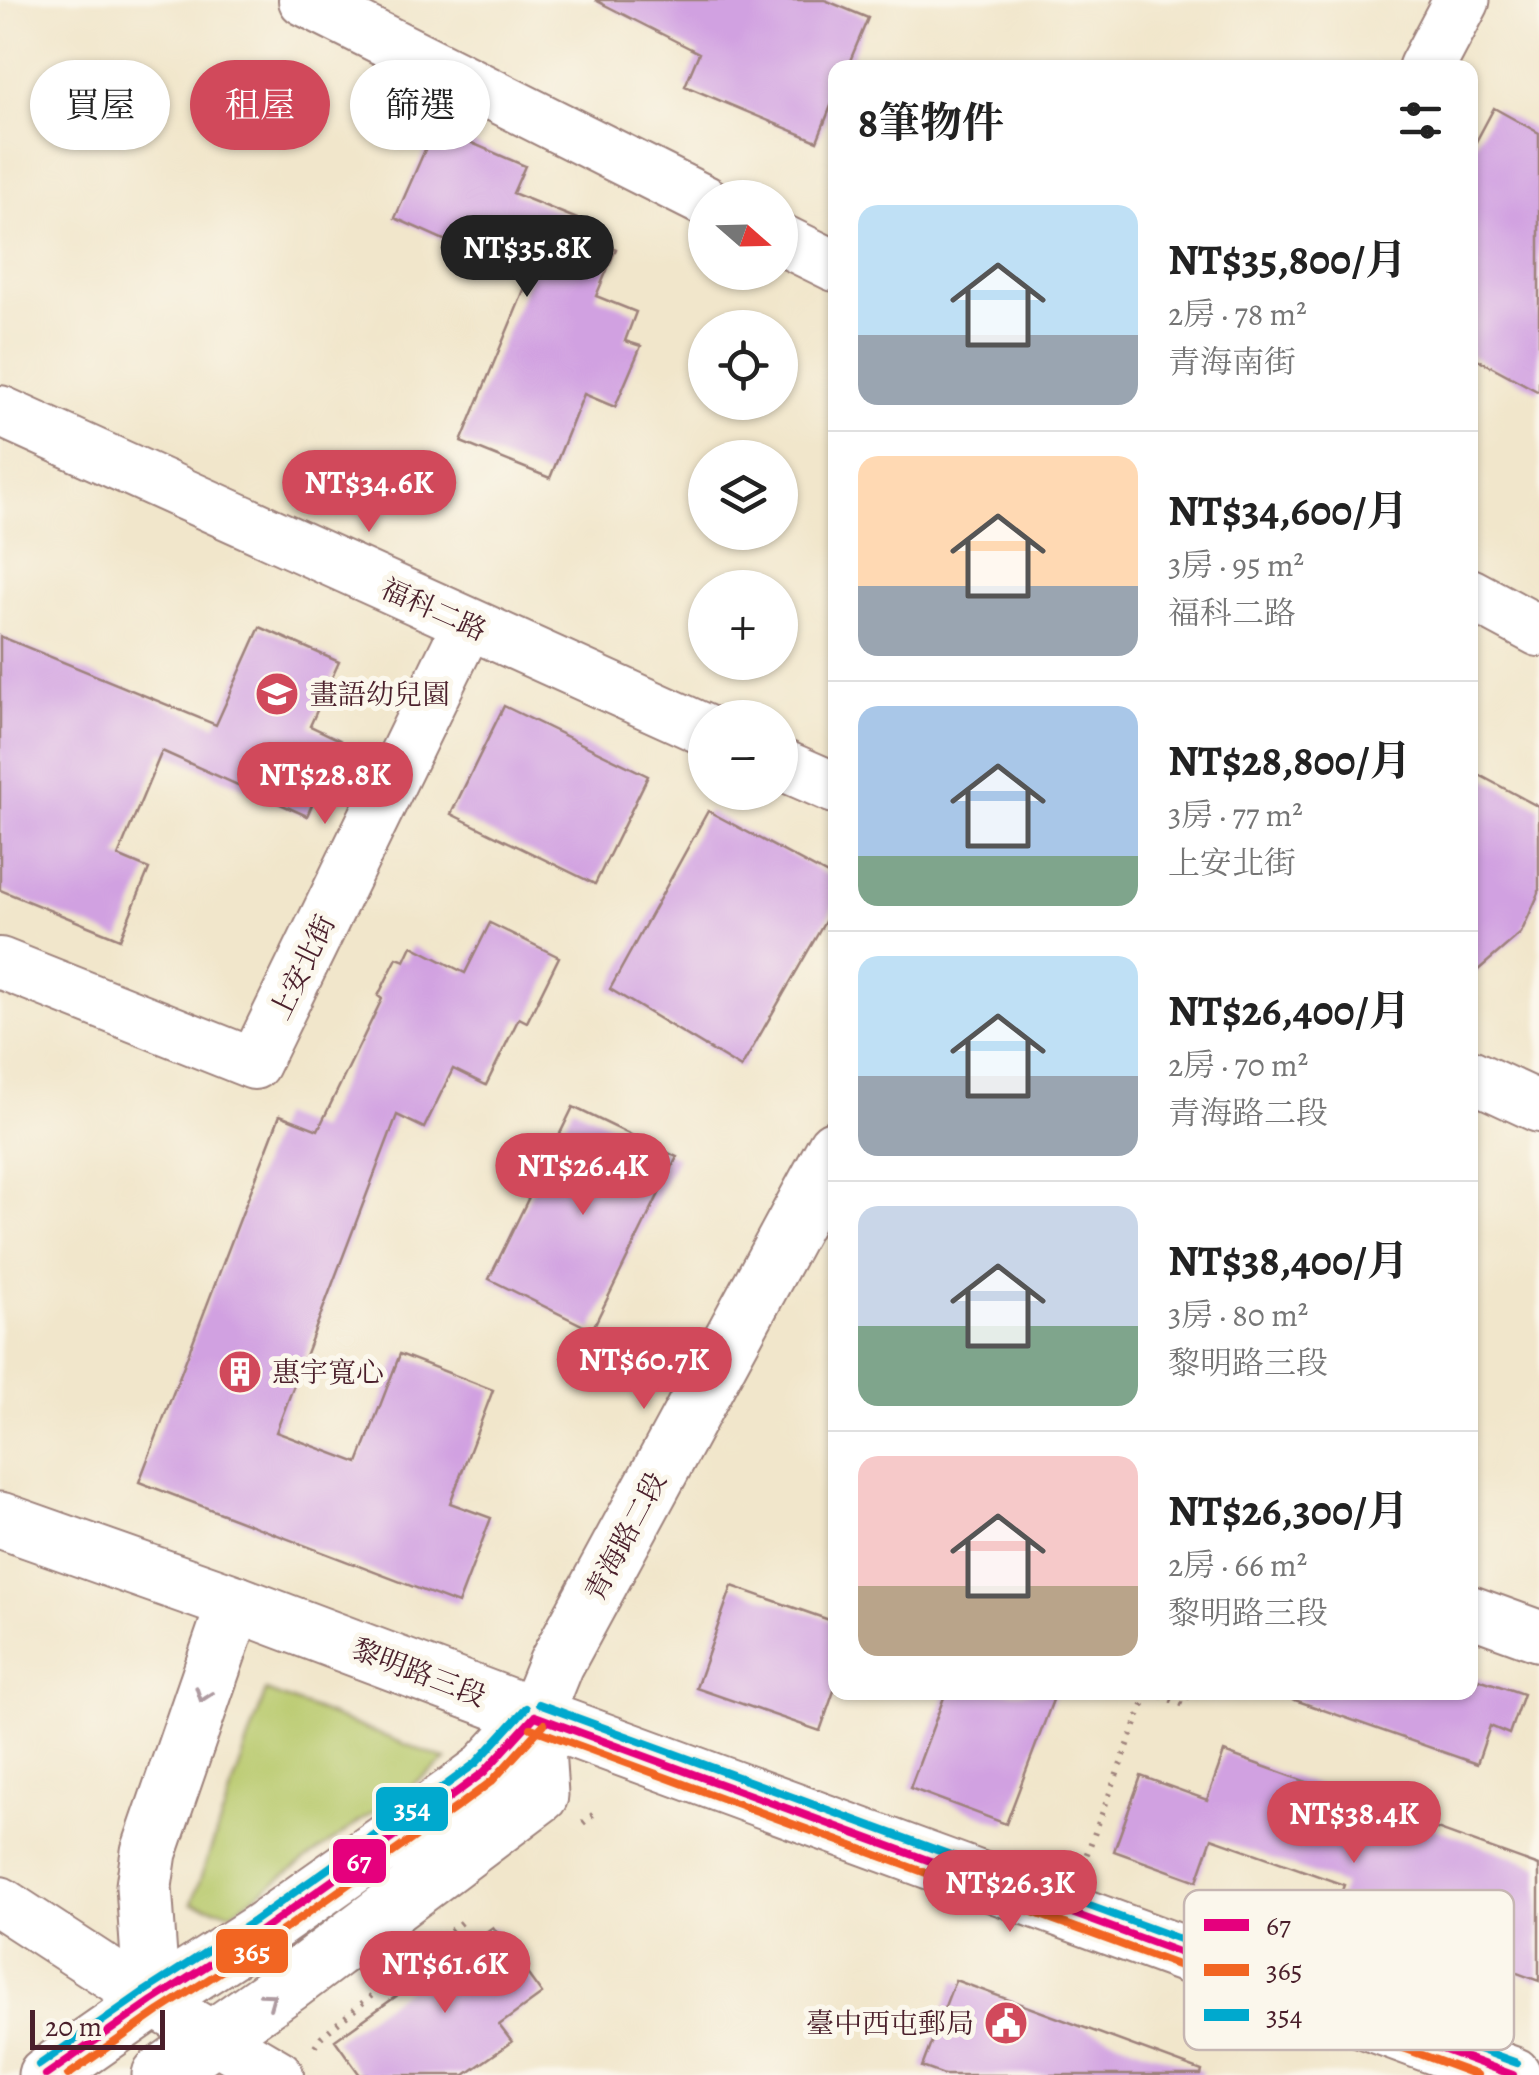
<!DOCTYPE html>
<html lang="zh-TW">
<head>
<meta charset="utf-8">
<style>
  body { margin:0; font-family:Alegreya,"Noto Serif TC",serif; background:#f2f2f2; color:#222; height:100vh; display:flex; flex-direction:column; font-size:38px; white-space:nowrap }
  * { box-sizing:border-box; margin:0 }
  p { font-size:32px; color:#767676 }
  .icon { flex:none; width:55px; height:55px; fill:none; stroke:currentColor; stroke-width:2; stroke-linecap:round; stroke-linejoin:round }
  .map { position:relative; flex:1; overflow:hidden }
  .side { position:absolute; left:828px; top:60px; width:650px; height:1640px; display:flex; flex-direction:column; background:#fff; border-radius:20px; box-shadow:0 2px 8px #0004 }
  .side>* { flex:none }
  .hud { position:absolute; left:30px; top:60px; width:648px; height:90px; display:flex; gap:20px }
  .needle { width:65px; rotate:110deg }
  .controls { position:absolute; left:688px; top:180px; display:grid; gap:20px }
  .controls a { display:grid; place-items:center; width:110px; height:110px; border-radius:50%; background:#fff; box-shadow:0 2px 8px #0004; font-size:50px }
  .scale { position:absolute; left:30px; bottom:25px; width:135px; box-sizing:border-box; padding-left:10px; border:5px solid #4a1f2b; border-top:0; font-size:28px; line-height:35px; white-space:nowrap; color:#4a1f2b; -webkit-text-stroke:8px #fbf7ec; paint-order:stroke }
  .price { position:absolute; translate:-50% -85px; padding:0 22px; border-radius:35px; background:#d1495b; color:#fff; font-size:32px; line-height:65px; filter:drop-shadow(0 2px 5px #0008) }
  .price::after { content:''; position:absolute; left:50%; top:60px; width:30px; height:22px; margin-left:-15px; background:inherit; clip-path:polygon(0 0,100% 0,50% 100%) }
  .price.on { background:#222; color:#fff }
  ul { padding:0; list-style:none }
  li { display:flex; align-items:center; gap:30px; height:250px; padding:0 30px }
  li+li { border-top:2px solid #e0e0e0 }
  li span { display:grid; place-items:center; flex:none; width:280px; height:200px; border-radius:20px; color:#555 }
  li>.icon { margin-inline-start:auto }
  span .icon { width:120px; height:120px; fill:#fffc; stroke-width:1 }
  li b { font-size:42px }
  h2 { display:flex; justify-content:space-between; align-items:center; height:120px; padding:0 30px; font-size:42px }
  .chip { padding:0 35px; border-radius:45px; background:#fff; box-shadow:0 2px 8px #0004; font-size:35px; line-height:90px }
  .chip.on { background:#d1495b; color:#fff }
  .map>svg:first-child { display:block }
  .green { fill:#b8c96c; stroke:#81744c; stroke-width:2.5 }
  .building { fill:#d1a1e1 }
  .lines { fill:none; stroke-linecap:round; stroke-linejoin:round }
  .minor-casing { stroke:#9e827b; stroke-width:54 }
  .tertiary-casing { stroke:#9e827b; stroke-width:59 }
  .secondary-casing { stroke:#9e827b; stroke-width:59 }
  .path { stroke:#9e827b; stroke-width:6; stroke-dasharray:2.5 8; stroke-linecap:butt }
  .minor { stroke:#fff; stroke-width:50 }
  .tertiary { stroke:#fff; stroke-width:55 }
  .secondary { stroke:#fff; stroke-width:55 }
  .bus-1-casing { stroke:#fbf7ec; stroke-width:15 }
  .bus-2-casing { stroke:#fbf7ec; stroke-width:15 }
  .bus-3-casing { stroke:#fbf7ec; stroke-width:15 }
  .bus-1 { stroke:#e5007d; stroke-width:8 }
  .bus-2 { stroke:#f26522; stroke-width:8 }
  .bus-3 { stroke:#00a9ce; stroke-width:8 }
  .oneway { stroke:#ae9aa0 }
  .labels { text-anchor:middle; stroke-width:10; stroke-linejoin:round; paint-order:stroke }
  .street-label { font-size:28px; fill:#4a1f2b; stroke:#fbf7ec }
  .poi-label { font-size:28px; fill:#4a1f2b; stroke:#fbf7ec; text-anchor:start }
  .key { fill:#fbf7ec; stroke:#c6b6b2; stroke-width:2.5 }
  .key-label { font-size:28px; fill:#4a1f2b }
  .line-badge { stroke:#fbf7ec; stroke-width:4 }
  .badge-label { font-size:28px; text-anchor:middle; font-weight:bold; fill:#fff }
</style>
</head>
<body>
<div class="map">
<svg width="1539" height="2075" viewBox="0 0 1539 2075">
  <rect width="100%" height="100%" fill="#fbf7ec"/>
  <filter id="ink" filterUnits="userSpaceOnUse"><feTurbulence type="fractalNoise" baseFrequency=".01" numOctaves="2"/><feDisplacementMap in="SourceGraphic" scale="20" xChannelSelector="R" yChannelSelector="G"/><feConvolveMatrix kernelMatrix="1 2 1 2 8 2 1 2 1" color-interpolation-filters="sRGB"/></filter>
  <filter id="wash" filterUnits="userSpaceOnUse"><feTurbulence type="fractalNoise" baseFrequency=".0048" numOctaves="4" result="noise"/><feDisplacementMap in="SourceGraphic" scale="40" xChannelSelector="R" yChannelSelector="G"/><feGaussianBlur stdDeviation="2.25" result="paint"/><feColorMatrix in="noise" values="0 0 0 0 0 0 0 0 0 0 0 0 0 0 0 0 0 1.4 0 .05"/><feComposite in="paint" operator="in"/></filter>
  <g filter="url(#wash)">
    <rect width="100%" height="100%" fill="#f1e6cb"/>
    <path class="green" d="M266,1691L447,1760L232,1912L192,1903Z"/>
    <g id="blocks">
      <path class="building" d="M595,0H825L868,18L847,68H835V96L817,141L685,86L699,53Z
        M1494,108L1539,133V392L1470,355V153Z
        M435,127L525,166L513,193L607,231L602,243L616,249L596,296L636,312L625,341L641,346L615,407L584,394L550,478L461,442L529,278L395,218Z
        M260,627L339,662L310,726L340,740L307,816L162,751L118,856L149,869L120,939L0,890V636L216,725Z
        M504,706L648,776L595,884L451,814Z
        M1470,770L1539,807V893L1521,933L1470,977Z
        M708,811L835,879V904L741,1068L610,989Z
        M490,923L559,957L527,1022L519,1018L486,1085L453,1069L424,1128L397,1115L276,1432L358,1463L400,1354L493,1390L450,1503L491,1518L458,1604L139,1482L280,1115L318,1130L382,999L378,996L397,958L405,961L412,946L465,973Z
        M573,1107L677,1157L592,1330L489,1279Z
        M732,1586L835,1622V1688L820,1731L696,1688Z
        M1470,1676L1523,1694L1509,1734L1490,1726L1477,1764L1289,1698L1290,1692H1470Z
        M946,1692H1056L1006,1824L910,1788Z
        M1224,1752L1539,1866V1981L1487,1962L1480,1982L1435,1966L1433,1972L1327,1934L1344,1885L1212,1838L1197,1881L1114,1851L1141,1776L1207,1800Z
        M493,1927L542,1994L499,2025L512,2042L465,2075H360L335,2040Z
        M955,1980L1202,2071L1201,2075H944L922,2067Z"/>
    </g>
  </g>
  <g filter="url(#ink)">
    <use href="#blocks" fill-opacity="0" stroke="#9e827b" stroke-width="2.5"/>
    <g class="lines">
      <defs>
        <path id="minor" d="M304,0L705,201
          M780,239L835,266
          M0,411L705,730
          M1470,594L1539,631
          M780,764L835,788
          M0,963L254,1064L468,624
          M1470,1075L1539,1107
          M1470,1611L1539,1636
          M0,1902L152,2001L278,2075"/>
        <path id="tertiary" d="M152,2001L144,1886L149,1852L235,1603"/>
        <path id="secondary" d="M1426,68L1462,0
          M0,1520L235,1603L535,1716L1513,2075
          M46,2075L152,2001L261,1931L453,1795L484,1772L535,1716L556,1664L835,1148
          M160,2075L289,1984L540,1795L535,1716"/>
      </defs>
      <use href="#minor" class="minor-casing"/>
      <use href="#tertiary" class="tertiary-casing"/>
      <use href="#secondary" class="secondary-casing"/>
      <path class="path" d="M1151,1692L1184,1705L1189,1692
        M583,1823L595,1813
        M1083,1864L1148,1692
        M315,2046L321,2037L465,1919"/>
      <use href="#minor" class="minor"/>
      <use href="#tertiary" class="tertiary"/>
      <use href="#secondary" class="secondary"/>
      <defs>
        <path id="bus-1" d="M535,1716L1513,2075
          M46,2075L152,2001L261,1931L453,1795L484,1772L535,1716"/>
        <path id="bus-2" d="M531,1728L1477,2075
          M68,2075L159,2011L268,1941L460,1805L492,1781L544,1724"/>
        <path id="bus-3" d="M539,1704L1517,2063
          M39,2065L145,1991L254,1921L446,1785L476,1763L526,1708"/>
      </defs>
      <use href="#bus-1" class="bus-1-casing"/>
      <use href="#bus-2" class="bus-2-casing"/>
      <use href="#bus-3" class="bus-3-casing"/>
      <use href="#bus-1" class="bus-1"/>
      <use href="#bus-2" class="bus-2"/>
      <use href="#bus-3" class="bus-3"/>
    </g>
    <defs><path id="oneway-chevron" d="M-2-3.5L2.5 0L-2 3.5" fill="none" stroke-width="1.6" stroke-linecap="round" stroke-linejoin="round" transform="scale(2.5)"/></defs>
    <g class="oneway">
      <use href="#oneway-chevron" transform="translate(203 1695) rotate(109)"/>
      <use href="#oneway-chevron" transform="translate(269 1999) rotate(-36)"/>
    </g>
  </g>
  <defs>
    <symbol id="school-disc" viewBox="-11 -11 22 22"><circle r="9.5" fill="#d1495b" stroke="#fbf7ec"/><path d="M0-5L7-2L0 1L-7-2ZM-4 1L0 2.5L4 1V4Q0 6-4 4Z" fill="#fff"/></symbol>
    <symbol id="building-disc" viewBox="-11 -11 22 22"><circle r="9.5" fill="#d1495b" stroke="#fbf7ec"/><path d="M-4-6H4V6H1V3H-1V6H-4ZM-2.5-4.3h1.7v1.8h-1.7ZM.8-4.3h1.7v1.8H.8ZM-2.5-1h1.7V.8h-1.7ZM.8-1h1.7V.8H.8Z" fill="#fff"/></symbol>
    <symbol id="civic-disc" viewBox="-11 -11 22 22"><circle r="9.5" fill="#d1495b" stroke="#fbf7ec"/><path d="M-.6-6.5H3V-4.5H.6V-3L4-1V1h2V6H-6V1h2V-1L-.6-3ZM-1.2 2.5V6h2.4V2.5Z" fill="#fff"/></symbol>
  </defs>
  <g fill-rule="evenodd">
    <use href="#school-disc" x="252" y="669" width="50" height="50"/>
    <use href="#building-disc" x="215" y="1347" width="50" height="50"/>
    <use href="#civic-disc" x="981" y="1998" width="50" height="50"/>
  </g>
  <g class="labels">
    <g class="street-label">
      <text transform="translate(434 609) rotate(24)" y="10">福科二路</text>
      <text transform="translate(302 967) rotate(-64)" y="10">上安北街</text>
      <text transform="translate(625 1536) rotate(-62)" y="10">青海路二段</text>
      <text transform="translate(419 1672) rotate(21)" y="10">黎明路三段</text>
    </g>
    <g class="poi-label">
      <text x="310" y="704">畫語幼兒園</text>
      <text x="272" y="1382">惠宇寬心</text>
      <text x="974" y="2033" text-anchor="end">臺中西屯郵局</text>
    </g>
  </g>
  <rect x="1184" y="1890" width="330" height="160" rx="15" class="key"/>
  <rect x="1204" y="1919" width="45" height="12" fill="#e5007d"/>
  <rect x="1204" y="1964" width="45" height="12" fill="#f26522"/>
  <rect x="1204" y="2009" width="45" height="12" fill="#00a9ce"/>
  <g class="key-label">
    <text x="1266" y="1935">67</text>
    <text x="1266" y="1980">365</text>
    <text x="1266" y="2025">354</text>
  </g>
  <g class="line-badge">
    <rect x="374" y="1785" width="76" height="48" rx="10" fill="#00a9ce"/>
    <rect x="331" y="1837" width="57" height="48" rx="10" fill="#e5007d"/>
    <rect x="214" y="1927" width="76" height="48" rx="10" fill="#f26522"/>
  </g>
  <g class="badge-label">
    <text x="412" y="1818">354</text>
    <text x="359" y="1871">67</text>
    <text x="252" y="1961">365</text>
  </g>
</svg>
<div class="controls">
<a><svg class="needle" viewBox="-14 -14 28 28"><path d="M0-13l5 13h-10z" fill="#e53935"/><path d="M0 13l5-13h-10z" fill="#767676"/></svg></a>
<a><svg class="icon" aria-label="locate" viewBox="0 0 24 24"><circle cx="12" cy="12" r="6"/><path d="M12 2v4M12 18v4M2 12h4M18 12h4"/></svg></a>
<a><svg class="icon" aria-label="layers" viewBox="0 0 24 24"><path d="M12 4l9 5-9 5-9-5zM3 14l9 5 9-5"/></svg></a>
<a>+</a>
<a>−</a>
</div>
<div class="scale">20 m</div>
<b class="price on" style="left:527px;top:300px">NT$35.8K</b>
<b class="price" style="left:369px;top:535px">NT$34.6K</b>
<b class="price" style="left:325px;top:827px">NT$28.8K</b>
<b class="price" style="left:583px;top:1218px">NT$26.4K</b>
<b class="price" style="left:644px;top:1412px">NT$60.7K</b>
<b class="price" style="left:1354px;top:1866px">NT$38.4K</b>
<b class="price" style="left:1010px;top:1935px">NT$26.3K</b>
<b class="price" style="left:445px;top:2016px">NT$61.6K</b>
<div class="hud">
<a class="chip">買屋</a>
<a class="chip on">租屋</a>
<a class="chip">篩選</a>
</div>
<section class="side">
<h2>8筆物件<svg class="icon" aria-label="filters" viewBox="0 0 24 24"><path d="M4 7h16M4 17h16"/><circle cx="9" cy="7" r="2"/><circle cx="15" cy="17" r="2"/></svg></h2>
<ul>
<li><span style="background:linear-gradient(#bfe0f5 65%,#9aa5b1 0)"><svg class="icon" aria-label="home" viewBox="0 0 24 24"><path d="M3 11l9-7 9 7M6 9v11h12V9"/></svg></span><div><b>NT$35,800/月</b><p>2房 · 78 m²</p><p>青海南街</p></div></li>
<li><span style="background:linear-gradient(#ffd9b3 65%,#9aa5b1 0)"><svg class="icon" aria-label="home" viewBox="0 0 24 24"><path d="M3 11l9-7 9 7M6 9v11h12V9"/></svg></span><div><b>NT$34,600/月</b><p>3房 · 95 m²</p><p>福科二路</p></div></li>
<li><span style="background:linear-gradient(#a9c7e8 75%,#7fa58c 0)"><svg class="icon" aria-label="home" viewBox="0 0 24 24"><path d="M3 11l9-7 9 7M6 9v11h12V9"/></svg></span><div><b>NT$28,800/月</b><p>3房 · 77 m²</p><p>上安北街</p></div></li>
<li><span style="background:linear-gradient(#bfe0f5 60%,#9aa5b1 0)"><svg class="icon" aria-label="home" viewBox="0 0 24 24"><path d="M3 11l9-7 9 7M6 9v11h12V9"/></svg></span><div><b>NT$26,400/月</b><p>2房 · 70 m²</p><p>青海路二段</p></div></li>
<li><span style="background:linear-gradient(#c9d6e8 60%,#7fa58c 0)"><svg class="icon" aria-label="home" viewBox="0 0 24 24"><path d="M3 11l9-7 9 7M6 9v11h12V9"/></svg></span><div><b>NT$38,400/月</b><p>3房 · 80 m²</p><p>黎明路三段</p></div></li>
<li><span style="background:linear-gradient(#f6c9c9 65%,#b9a48a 0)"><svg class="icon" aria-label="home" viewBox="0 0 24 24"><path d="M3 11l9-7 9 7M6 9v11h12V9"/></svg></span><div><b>NT$26,300/月</b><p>2房 · 66 m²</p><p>黎明路三段</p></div></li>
</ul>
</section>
</div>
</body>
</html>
